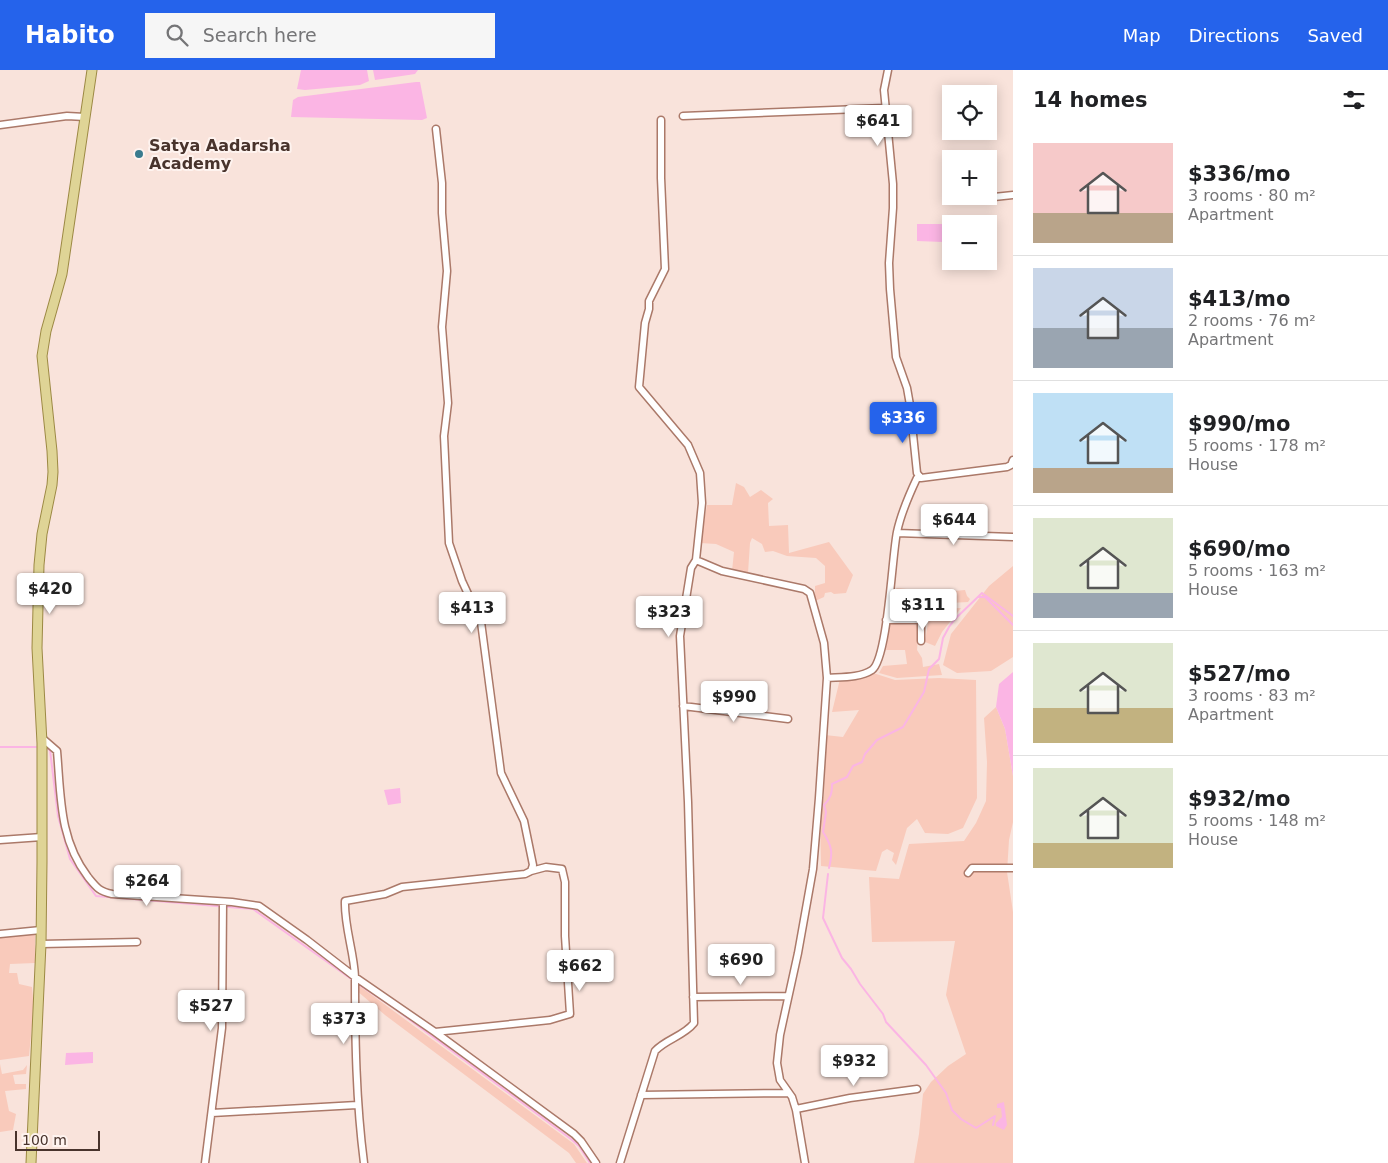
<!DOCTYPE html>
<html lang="en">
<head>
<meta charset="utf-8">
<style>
  body { margin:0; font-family:"DejaVu Sans",sans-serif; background:#f6f6f6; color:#202124; height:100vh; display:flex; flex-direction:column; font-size:19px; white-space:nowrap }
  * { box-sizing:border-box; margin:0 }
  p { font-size:16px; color:#757577 }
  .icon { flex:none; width:28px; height:28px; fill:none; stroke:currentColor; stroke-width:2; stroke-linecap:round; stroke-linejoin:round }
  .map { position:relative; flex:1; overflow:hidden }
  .panel { display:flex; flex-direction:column; background:#fff; width:375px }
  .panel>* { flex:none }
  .controls { position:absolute; left:942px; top:15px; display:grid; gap:10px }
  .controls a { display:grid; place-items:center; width:55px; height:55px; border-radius:0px; background:#fff; box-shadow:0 2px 12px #0003; font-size:25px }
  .scale { position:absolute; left:15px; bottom:12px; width:85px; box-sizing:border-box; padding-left:5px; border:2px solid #48332c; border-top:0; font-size:14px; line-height:18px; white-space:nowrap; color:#48332c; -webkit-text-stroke:4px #fef3ef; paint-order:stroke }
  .price { position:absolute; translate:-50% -42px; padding:0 11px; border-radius:5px; background:#fff; color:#222; font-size:16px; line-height:32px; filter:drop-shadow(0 1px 2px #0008) }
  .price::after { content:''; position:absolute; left:50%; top:30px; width:15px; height:11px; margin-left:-8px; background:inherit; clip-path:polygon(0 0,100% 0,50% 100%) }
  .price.selected { background:#2563eb; color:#fff }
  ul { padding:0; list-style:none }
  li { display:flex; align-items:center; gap:15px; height:125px; padding:0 20px }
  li+li { border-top:1px solid #e0e0e0 }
  li span { display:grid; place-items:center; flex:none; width:140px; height:100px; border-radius:0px; color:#555 }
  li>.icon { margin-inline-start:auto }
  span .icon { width:60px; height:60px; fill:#fffc; stroke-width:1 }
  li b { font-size:21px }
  h2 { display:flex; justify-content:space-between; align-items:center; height:60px; padding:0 20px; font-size:21px }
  header { display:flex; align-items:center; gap:30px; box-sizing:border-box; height:70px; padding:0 25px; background:#2563eb; color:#fff }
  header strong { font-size:24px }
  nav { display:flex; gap:28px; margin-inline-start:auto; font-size:18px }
  .search { width:350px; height:45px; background:#f6f6f6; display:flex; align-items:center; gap:12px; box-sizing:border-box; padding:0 18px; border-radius:0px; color:#757577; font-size:19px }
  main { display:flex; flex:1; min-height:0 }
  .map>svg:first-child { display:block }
  .green { fill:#f9cabb }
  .water { fill:#fbb5e4 }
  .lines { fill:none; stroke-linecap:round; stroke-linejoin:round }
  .stream { stroke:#fbb5e4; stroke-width:2 }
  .minor-casing { stroke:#ab7969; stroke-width:9 }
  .major-casing { stroke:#9c8943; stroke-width:11 }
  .minor { stroke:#fff; stroke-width:6 }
  .major { stroke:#dfd496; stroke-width:9 }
  .poi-dot { fill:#3a7b8e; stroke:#fef3ef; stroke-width:2 }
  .labels { text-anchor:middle; stroke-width:4; stroke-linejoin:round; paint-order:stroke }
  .poi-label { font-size:16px; font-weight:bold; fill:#48332c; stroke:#fef3ef; text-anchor:start }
</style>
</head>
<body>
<header>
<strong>Habito</strong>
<div class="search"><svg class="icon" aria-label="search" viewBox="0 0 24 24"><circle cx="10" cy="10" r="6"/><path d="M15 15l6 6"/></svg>Search here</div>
<nav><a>Map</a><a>Directions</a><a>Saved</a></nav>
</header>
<main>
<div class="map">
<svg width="1013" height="1093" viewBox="0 0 1013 1093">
  <rect width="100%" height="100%" fill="#f9e3db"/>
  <path class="green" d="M736,413L744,417L750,427L761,420L773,429L768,433L769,456L788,455L789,483L829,472L853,505L846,523L834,524L831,522L825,523L824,527L815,531V516L825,513V496L816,488L787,486L773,481L765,482L762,474L752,468L750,473L748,503L732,501L734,482L716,474L700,473L707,435H732Z
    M1013,496V587L991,601L957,603L943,595L951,564L989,516Z
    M897,518L917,520L923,527L920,546H889L892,534L909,531L910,523L894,520Z
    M965,520L967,526L970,529L968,532L931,534V523Z
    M961,538L942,562L935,576L925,572L930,539Z
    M890,554L919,555L917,580L922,588L923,597L939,594L942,605L897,608L879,603L883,596L907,594L905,580H886Z
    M870,602L895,610L939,608L976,610L977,728L963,758L948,764L925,763L917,749L907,758L896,795L892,790L894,783L887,779L882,782L876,801L821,796L820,748L824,726L825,665L843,667L859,640L832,642L840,609Z
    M996,637L1005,659L1013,706V752L1009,770L1007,802L1013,842V1093H914L919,1064L923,1024L931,1012L948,996L966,984L946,925L955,871L872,872L869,807L899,809L909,774L964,771L976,753L986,731L987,692L984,648Z
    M35,862V893L10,894L9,903H17L19,914L32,917C35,939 31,963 29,986L0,990V867Z
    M357,914L574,1074L587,1093H576L569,1083L385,945L356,920Z
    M0,994L2,1004L23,1000L27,995L26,1004L13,1005L15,1014H26V1019L5,1021L9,1041L16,1044L13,1060L0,1062Z"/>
  <path class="water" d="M301,0H367L369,11L360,15L305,20L297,19Z
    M373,0H418L415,4L375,10Z
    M416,12H420L427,48L422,50L291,47L293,30L298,27Z
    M917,154H944L943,172L917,171Z
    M1013,602V706L1005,659L996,637L999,614Z
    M400,718L401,733L388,735L384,720Z
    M93,982V993L65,995L66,983Z
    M1004,1032L1007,1055L1004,1060L996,1056V1053L1002,1047L1001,1038H997V1034Z"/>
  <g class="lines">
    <path class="stream" d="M978,527H985L1013,555
      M0,677H36
      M44,677L50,680L58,746L70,789L96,826L253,839L354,911
      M829,798C833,782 832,776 823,762L826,742L824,735C831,728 832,723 832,714L847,707L853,696L862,692L865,684L877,670L903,657L924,622L929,599L939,589L943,568L949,557L955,549L982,523L1013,546
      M828,804L823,848L842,888L851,899L860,914L883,944L886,952L926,995L946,1023L952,1040L961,1049L976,1058L995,1046L993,1055
      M358,914L394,938L571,1069L579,1076L590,1093"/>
    <defs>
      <path id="minor" d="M683,46L885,38
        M0,55L67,46L85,47
        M991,129L994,127L1013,125
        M921,408L1007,397L1011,395L1013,390
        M897,463L1013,467
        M696,490L722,501L804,519L810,523L824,573L827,608L819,728L813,799L798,883L780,965L777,993L780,1010L792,1027L796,1040L805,1093
        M886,550H921L927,526
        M921,571V550
        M827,608C841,607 860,608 872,600C888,588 892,485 897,462C901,443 909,425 917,408H921L917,403L910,335L907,318L896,287L890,219L889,193L893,138V114L884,20L888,0
        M683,636L788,649
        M42,668L57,681C61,726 59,769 88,807C97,818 99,821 112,824L232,832L259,836L307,870L355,907L435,962L574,1064L581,1071L596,1093
        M0,770L42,767
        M968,803L972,798H1013
        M0,864L41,860
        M41,874L137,872
        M693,927L788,926
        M435,962L550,950L570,944L565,866V812L562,799L546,797L531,801
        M641,1025L789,1023
        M796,1039L850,1028L917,1019
        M212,1043L357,1035
        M205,1093L222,958L223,832
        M364,1093C356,1031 355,969 355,907C354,882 344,856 345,831L385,824L402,817L525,804L531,801L533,795L524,751L501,703L481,552L462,511L449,473L444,366L448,333L442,257L447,201L442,143V113L436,59
        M620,1093L655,981C666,969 684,966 694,953L688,732L680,566L691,498L696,490L702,433L700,403L688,375L639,317L645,253L649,239V231L665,199L661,108V50"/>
      <path id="major" d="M31,1093L41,874L42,792V673L37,578L39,495L42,464L52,415L53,402L52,381L42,286L46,261L62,204L92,0"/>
    </defs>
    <use href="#minor" class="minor-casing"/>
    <use href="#major" class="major-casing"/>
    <use href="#minor" class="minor"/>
    <use href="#major" class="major"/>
  </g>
  <circle class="poi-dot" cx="139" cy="84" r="5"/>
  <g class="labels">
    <g class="poi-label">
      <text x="149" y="81">Satya Aadarsha<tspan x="149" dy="18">Academy</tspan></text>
    </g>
  </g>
</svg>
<div class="controls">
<a><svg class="icon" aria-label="locate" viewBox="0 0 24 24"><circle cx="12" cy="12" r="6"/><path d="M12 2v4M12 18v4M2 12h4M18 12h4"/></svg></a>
<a>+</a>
<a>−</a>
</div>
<div class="scale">100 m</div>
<b class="price" style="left:878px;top:77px">$641</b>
<b class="price selected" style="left:903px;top:374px">$336</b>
<b class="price" style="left:954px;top:476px">$644</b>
<b class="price" style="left:50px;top:545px">$420</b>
<b class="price" style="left:923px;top:561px">$311</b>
<b class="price" style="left:472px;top:564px">$413</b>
<b class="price" style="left:669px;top:568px">$323</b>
<b class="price" style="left:734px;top:653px">$990</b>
<b class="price" style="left:147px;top:837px">$264</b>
<b class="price" style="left:741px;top:916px">$690</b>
<b class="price" style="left:580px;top:922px">$662</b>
<b class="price" style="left:211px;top:962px">$527</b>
<b class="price" style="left:344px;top:975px">$373</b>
<b class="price" style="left:854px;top:1017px">$932</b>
</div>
<section class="panel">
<h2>14 homes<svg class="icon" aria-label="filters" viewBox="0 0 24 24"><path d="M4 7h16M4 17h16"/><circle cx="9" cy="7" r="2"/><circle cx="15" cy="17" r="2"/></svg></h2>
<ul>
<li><span style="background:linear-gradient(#f6c9c9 70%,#b9a48a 0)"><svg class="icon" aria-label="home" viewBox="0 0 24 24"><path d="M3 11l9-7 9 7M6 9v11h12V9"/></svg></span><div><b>$336/mo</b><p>3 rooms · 80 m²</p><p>Apartment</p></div></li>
<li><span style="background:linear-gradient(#c9d6e8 60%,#9aa5b1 0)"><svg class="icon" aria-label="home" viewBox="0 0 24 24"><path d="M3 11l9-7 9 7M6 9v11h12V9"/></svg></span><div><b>$413/mo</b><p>2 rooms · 76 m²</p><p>Apartment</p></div></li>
<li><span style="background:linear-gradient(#bfe0f5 75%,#b9a48a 0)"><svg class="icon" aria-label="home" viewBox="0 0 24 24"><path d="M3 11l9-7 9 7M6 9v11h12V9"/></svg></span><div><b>$990/mo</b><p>5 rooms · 178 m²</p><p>House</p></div></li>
<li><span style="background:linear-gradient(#dfe7d0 75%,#9aa5b1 0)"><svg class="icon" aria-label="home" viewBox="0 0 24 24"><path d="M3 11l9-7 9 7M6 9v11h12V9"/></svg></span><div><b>$690/mo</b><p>5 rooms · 163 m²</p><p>House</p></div></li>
<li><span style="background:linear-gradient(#dfe7d0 65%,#c2b280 0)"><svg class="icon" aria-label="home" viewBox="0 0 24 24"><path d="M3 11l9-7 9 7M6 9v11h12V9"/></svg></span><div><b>$527/mo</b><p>3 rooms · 83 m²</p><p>Apartment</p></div></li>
<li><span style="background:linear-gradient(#dfe7d0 75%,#c2b280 0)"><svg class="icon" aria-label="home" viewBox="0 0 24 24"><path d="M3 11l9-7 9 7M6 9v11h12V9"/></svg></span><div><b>$932/mo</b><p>5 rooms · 148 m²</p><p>House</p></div></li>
</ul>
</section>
</main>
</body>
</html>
